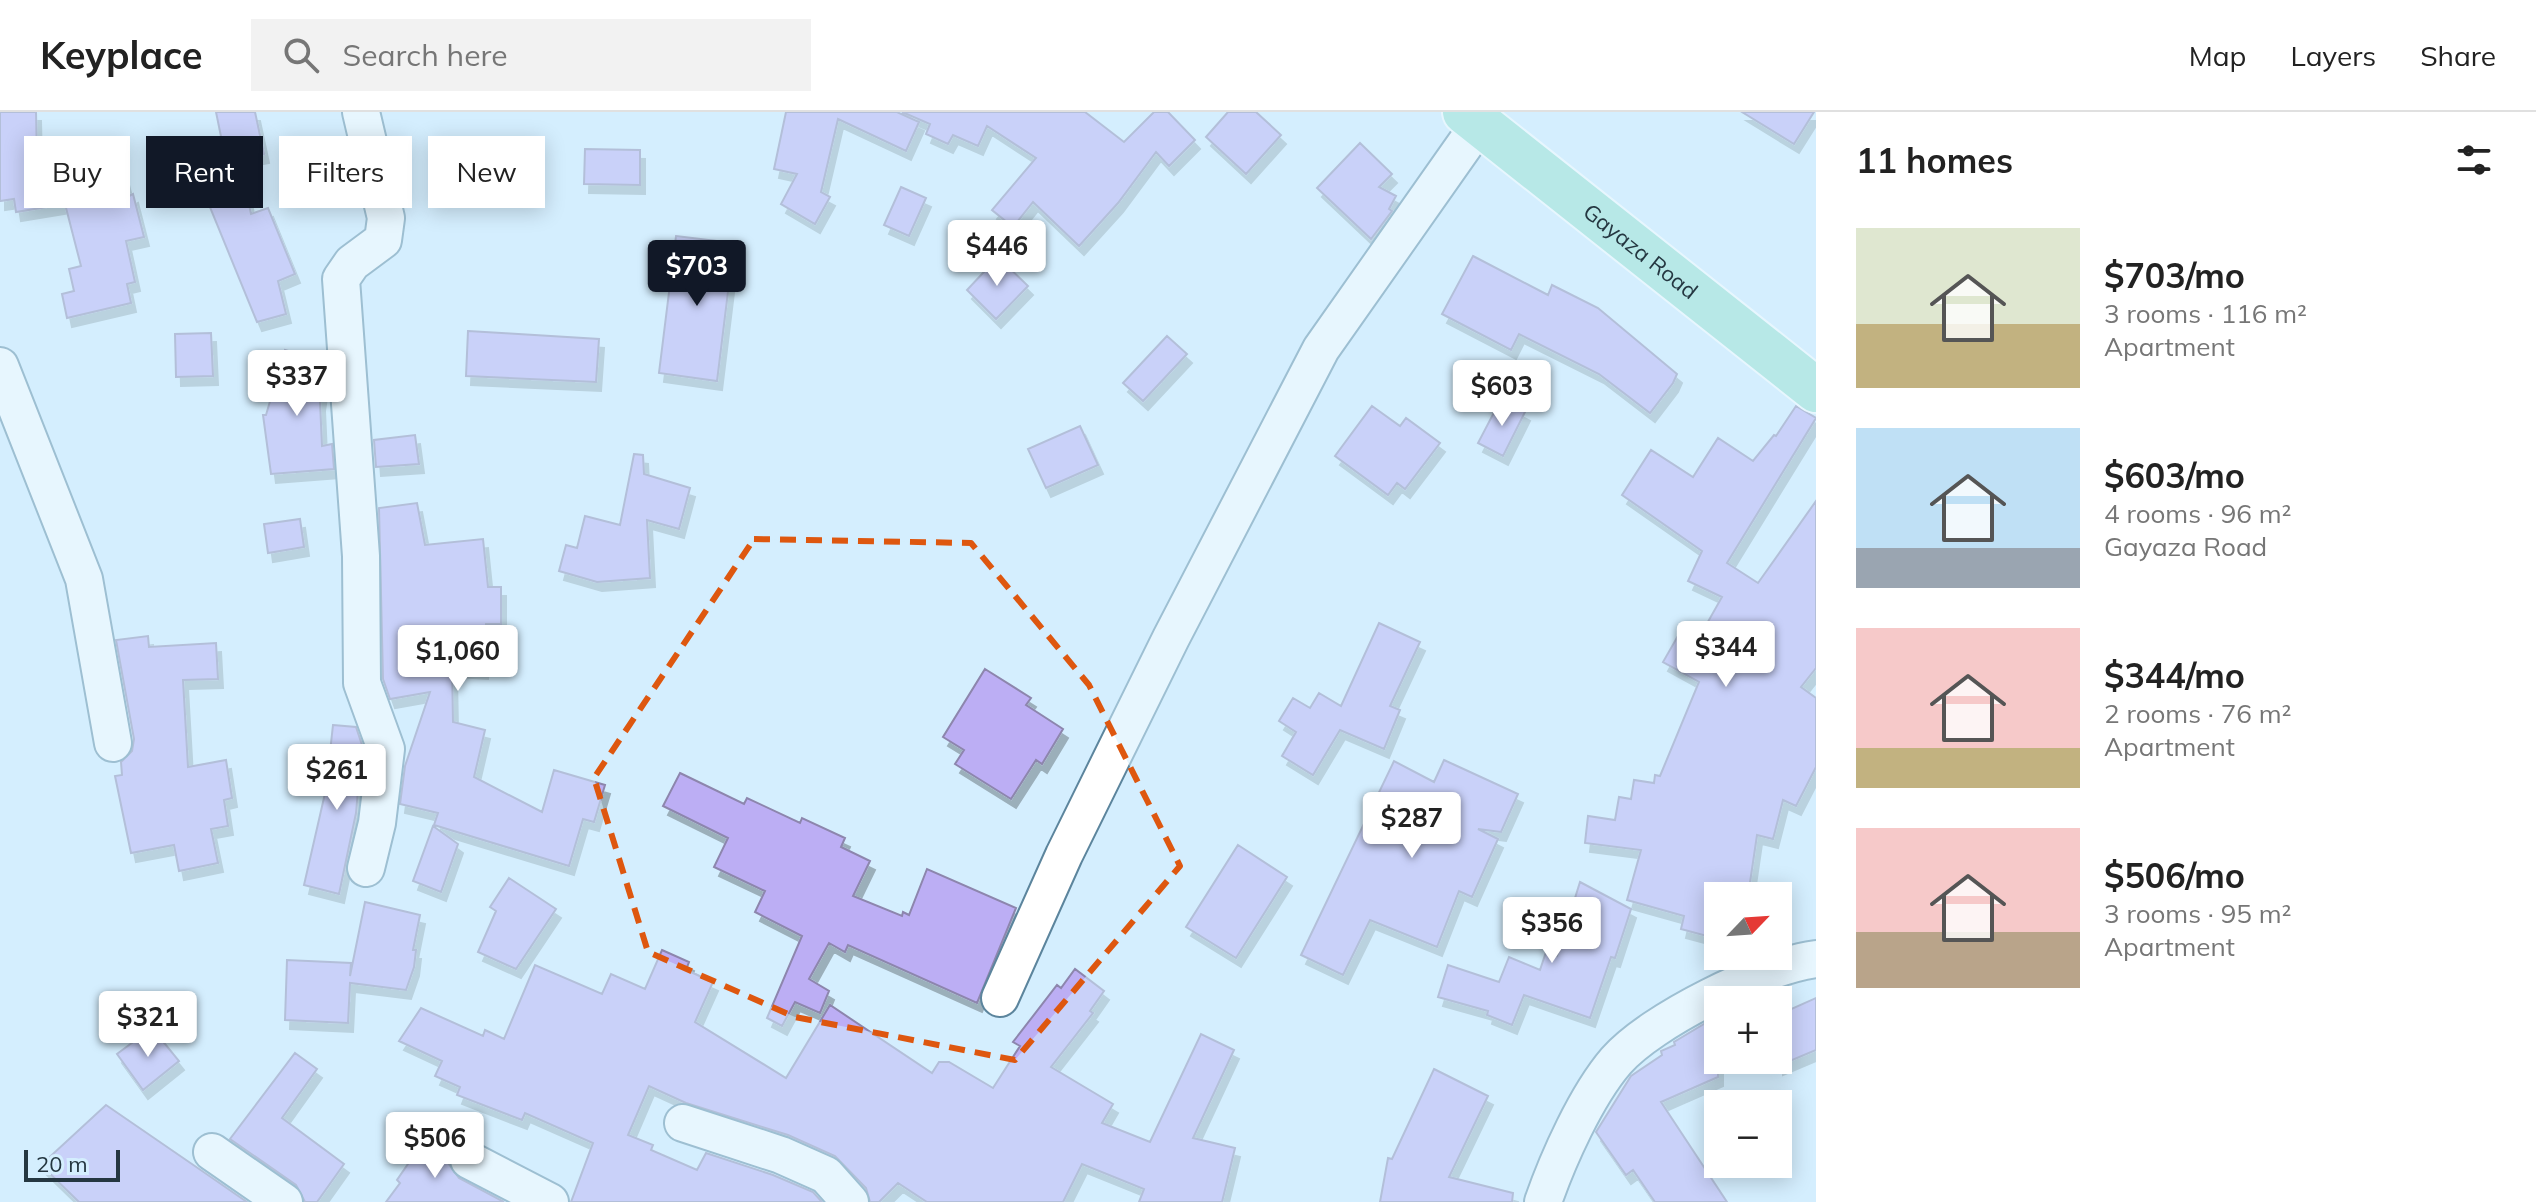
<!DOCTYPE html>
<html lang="en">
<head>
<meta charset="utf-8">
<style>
  body { margin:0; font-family:Mulish,sans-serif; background:#f2f2f2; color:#222; height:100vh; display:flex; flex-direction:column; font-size:30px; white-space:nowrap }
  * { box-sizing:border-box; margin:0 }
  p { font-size:26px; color:#767676 }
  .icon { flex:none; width:44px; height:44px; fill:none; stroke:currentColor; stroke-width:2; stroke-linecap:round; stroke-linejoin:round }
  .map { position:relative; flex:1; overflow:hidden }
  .drawer { display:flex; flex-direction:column; background:#fff; width:720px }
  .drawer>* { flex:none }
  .guide { position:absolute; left:24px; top:24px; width:760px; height:72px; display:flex; gap:16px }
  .needle { width:52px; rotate:65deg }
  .buttons { position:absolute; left:1704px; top:770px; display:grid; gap:16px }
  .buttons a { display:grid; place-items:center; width:88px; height:88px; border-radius:0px; background:#fff; box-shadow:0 4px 20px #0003; font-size:40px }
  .scale { position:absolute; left:24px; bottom:20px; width:96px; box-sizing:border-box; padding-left:8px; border:4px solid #253741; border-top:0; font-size:22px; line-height:28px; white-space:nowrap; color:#253741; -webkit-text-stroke:6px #d4eefe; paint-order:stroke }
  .price { position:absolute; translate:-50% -68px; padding:0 18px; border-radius:8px; background:#fff; color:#222; font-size:26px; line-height:52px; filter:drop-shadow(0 2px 4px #0008) }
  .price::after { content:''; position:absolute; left:50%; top:48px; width:24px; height:18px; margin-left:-12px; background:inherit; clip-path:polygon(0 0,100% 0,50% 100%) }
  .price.current { background:#111827; color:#fff }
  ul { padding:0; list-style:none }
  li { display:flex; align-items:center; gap:24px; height:200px; padding:0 40px }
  li span { display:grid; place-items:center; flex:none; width:224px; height:160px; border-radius:0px; color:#555 }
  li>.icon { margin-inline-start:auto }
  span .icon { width:96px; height:96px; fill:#fffc; stroke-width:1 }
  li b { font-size:34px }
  h2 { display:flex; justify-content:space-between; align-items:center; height:96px; padding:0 40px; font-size:34px }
  .pill { padding:0 28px; border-radius:0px; background:#fff; box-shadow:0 4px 20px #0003; font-size:28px; line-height:72px }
  .pill.current { background:#111827; color:#fff }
  header { display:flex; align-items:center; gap:48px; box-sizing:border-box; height:112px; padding:0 40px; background:#fff; border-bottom:2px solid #e0e0e0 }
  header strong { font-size:38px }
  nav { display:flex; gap:44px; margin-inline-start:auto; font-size:28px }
  .search { width:560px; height:72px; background:#f2f2f2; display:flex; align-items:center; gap:20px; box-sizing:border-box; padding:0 28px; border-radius:0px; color:#767676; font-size:30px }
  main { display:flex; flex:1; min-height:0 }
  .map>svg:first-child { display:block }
  .building { fill:#bcaef4; stroke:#8d86ad; stroke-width:2; filter:url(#shadow) }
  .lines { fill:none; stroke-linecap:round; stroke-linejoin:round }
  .street-casing { stroke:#5c859d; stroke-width:40 }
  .primary-casing { stroke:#fff; stroke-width:48 }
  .street { stroke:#fff; stroke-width:36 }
  .primary { stroke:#95e0cd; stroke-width:44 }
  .marked { fill:none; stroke:#de570f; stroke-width:6; stroke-dasharray:16 10; stroke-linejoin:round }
  .labels { text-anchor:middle; stroke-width:8; stroke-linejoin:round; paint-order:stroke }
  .street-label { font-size:22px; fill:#253741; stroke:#d4eefe }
</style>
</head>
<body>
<header>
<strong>Keyplace</strong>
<div class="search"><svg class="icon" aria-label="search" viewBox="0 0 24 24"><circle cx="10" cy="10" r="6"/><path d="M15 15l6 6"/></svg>Search here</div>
<nav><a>Map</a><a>Layers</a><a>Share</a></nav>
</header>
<main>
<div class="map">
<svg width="1816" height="1090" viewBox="0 0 1816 1090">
  <defs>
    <filter id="shadow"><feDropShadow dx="5" dy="9" stdDeviation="0" flood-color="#0004"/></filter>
  </defs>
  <rect width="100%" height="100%" fill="#d4eefe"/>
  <path class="building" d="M0,0H36L37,46L71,41L76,71L123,60L129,84L133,82L144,125L126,129L135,170L127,172L131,191L67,206L62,182L74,179L69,157L81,154L65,92L16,100L14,87L0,89Z
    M216,0H255L264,42L226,49Z
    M786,0H897L919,10L906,39L838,7L821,80L830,85L815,112L781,92L797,62L774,57Z
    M902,0H1085L1124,30L1154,0H1168L1195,28L1169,54L1156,40L1118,91L1079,134L1033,90L1013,115L992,98L1036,46L987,14L978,34L953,23L948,32L926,22L930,12Z
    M1228,0H1256L1281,23L1246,62L1206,25Z
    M1742,0H1814L1794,32Z
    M1360,31L1392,62L1379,75L1396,84L1389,97L1392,99L1371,127L1317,76Z
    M585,37L640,38V73L584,72Z
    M245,74L251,102L268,96L295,162L278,169L286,202L257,210L205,83Z
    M901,75L926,86L909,124L884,113Z
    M676,124L734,131L717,269L659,261Z
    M1473,144L1548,183L1552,173L1598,196L1677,262L1673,271L1650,301L1599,262L1519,222L1511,238L1442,202Z
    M998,145L1028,174L996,207L967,178Z
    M468,219L599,227L596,270L466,264Z
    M211,221L213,264L176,265L175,222Z
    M1167,224L1187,242L1143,289L1123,271Z
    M285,238L326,250L320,290L322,334L332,332L334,357L271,362L263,303H266Z
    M1501,287L1525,300L1503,344L1478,331Z
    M1372,294L1400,314L1406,306L1440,331L1405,377L1397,371L1388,383L1335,344Z
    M1796,294L1816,306L1727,451L1758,471L1816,389V556L1801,575L1816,586V655L1796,694L1783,688L1773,727L1757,723L1748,784H1718V827L1681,817L1684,804L1627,788L1641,738L1585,731L1588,704L1615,708L1619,685L1631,687L1634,668L1654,671L1655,663L1660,664L1699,570L1663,550L1679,522L1696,531L1722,485L1688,469L1702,439L1622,383L1651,338L1693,365L1718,326L1753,349L1774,323L1776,324Z
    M1080,314L1098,353L1046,376L1028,337Z
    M415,323L419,352L376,355L374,328Z
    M634,342L643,343L644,362L690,376L679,417L647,408L650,466L597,470L559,459L566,433L577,436L585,404L620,413Z
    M417,391L425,433L483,427L488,475H501V512H486L483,558L452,556L453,610L485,618L474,665L542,700L554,658L605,673L594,710L583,707L569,754L434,713L438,701L400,692L405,654L430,580L390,587L383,567L379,396Z
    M300,407L304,435L268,441L264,412Z
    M1379,511L1420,530L1390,594L1400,598L1384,637L1340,618L1313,663L1282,644L1296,620L1279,609L1293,586L1310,596L1319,581L1341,594Z
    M148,524L149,535L216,531L218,567L183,568L188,655L226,648L232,686L224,688L228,714L211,717L218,751L179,759L174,733L131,741L115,664L122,663L121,650L132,639L134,627L116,528Z
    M985,557L1031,586L1026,593L1063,617L1042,652L1036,648L1011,687L955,652L964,638L943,625Z
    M333,613L356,615L362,633L356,701L339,782L304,773L326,677Z
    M1444,648L1518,682L1501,720L1478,717L1498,727L1472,785L1459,779L1437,835L1370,808L1343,863L1301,843L1394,649L1434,670Z
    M680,661L744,692L747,686L800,711L802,706L845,726L841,735L870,749L853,784L902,804L903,800L909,803L927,757L1016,796L977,891L848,833L845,840L829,831L809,867L829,879L820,901L795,890L782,914L767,906L802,824L755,800L765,779L714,755L728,726L663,694Z
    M433,714L458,732L441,780L413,769Z
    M1238,733L1287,765L1236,846L1186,815Z
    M509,766L556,797L516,857L478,840L496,799L490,795Z
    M1580,770L1631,797L1615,846L1611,845L1590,906L1524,883L1512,913L1487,903L1488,899L1438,885L1448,853L1499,870L1509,845L1540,858L1546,840L1557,844Z
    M365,790L420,803L413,838H416L414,855L406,878L350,871L348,911L285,908L287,848L351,851L350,864Z
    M662,838L689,850L686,858L713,870L695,910L786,966L830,893L932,961L939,950H949L993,976L1020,934L1013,930L1057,873L1061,876L1075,857L1104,879L1090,899L1093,901L1051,955L1113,992L1102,1011L1150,1030L1201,922L1234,938L1193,1026L1235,1036L1222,1090H1139L1144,1077L1082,1052L1063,1090H927L898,1071L879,1090H870L866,1076L835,1044L788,1023L686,991L649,974L628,1023L653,1033L651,1038L697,1058L706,1041L773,1063L813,1080L822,1090H571L593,1031L525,1001L522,1008L457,983L460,975L435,964L442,949L399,929L421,896L483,924L485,918L504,927L535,853L602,882L611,862L645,877Z
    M1816,886V938L1778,954V903Z
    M1709,909L1712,917L1718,914V965L1661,990L1727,1090H1655L1633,1058L1626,1063L1596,1020L1631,964L1662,943L1661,939L1675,933L1674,930Z
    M152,916L179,949L143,978L117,942Z
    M295,941L317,957L282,1006L344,1052L317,1090H305L296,1073L230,1027Z
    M1434,957L1488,984L1449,1065L1513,1081L1512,1090H1380L1388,1046L1392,1047Z
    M106,993L205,1061L247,1090H79L41,1053Z
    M428,1023L448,1038L443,1044L459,1066L504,1090H386L400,1071L397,1068Z"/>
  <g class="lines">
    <defs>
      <path id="street" d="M361,0L386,106L383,128L352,151L341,167L361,444L362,571L386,637L377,711L366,756
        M0,254L84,467L113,631
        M1000,886L1064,743L1171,526L1321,237L1480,11
        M683,1011L781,1043L826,1063L850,1090
        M212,1040L284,1090
        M469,1048L550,1090
        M1543,1090C1558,1047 1586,984 1616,949C1652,908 1762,854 1816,847"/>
      <g id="primary">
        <path id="s1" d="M1465,0L1816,278"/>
      </g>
    </defs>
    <use href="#street" class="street-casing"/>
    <use href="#primary" class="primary-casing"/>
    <use href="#street" class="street"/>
    <use href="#primary" class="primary"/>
  </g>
  <path d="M0 0H1816V1090H0ZM754,427L971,431L1089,573L1180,754L1015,948L795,905L648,840L594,666Z" fill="#d4eefe" fill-opacity=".55" fill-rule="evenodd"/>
  <path class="marked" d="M754,427L971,431L1089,573L1180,754L1015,948L795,905L648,840L594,666Z"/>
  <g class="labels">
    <g class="street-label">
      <text dy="8" stroke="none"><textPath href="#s1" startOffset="224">Gayaza Road</textPath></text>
    </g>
  </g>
</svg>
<div class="buttons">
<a><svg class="needle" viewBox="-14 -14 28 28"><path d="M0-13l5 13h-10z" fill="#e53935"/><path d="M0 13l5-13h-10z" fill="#767676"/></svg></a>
<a>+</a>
<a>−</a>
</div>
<div class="scale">20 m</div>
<b class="price" style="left:997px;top:176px">$446</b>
<b class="price current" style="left:697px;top:196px">$703</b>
<b class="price" style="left:297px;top:306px">$337</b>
<b class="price" style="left:1502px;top:316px">$603</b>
<b class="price" style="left:1726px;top:577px">$344</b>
<b class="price" style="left:458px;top:581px">$1,060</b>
<b class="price" style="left:337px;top:700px">$261</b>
<b class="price" style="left:1412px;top:748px">$287</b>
<b class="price" style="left:1552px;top:853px">$356</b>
<b class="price" style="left:148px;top:947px">$321</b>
<b class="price" style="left:435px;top:1068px">$506</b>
<div class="guide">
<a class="pill">Buy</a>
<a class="pill current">Rent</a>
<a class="pill">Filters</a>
<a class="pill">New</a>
</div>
</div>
<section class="drawer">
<h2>11 homes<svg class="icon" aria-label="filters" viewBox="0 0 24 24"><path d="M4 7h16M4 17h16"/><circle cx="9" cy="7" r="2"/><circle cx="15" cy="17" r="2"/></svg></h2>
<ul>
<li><span style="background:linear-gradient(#dfe7d0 60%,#c2b280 0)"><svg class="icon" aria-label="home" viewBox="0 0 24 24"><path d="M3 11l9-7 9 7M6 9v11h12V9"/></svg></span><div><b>$703/mo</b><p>3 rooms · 116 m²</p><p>Apartment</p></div></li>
<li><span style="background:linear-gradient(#bfe0f5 75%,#9aa5b1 0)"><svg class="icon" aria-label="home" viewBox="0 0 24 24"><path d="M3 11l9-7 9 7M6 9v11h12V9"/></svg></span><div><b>$603/mo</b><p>4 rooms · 96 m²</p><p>Gayaza Road</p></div></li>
<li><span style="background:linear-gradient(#f6c9c9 75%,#c2b280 0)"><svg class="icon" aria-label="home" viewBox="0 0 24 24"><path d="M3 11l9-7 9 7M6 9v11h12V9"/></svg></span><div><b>$344/mo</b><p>2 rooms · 76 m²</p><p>Apartment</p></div></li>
<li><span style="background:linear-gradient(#f6c9c9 65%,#b9a48a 0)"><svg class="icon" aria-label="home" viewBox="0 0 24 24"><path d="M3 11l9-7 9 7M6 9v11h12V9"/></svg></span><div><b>$506/mo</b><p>3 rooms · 95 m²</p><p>Apartment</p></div></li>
</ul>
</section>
</main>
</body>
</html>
